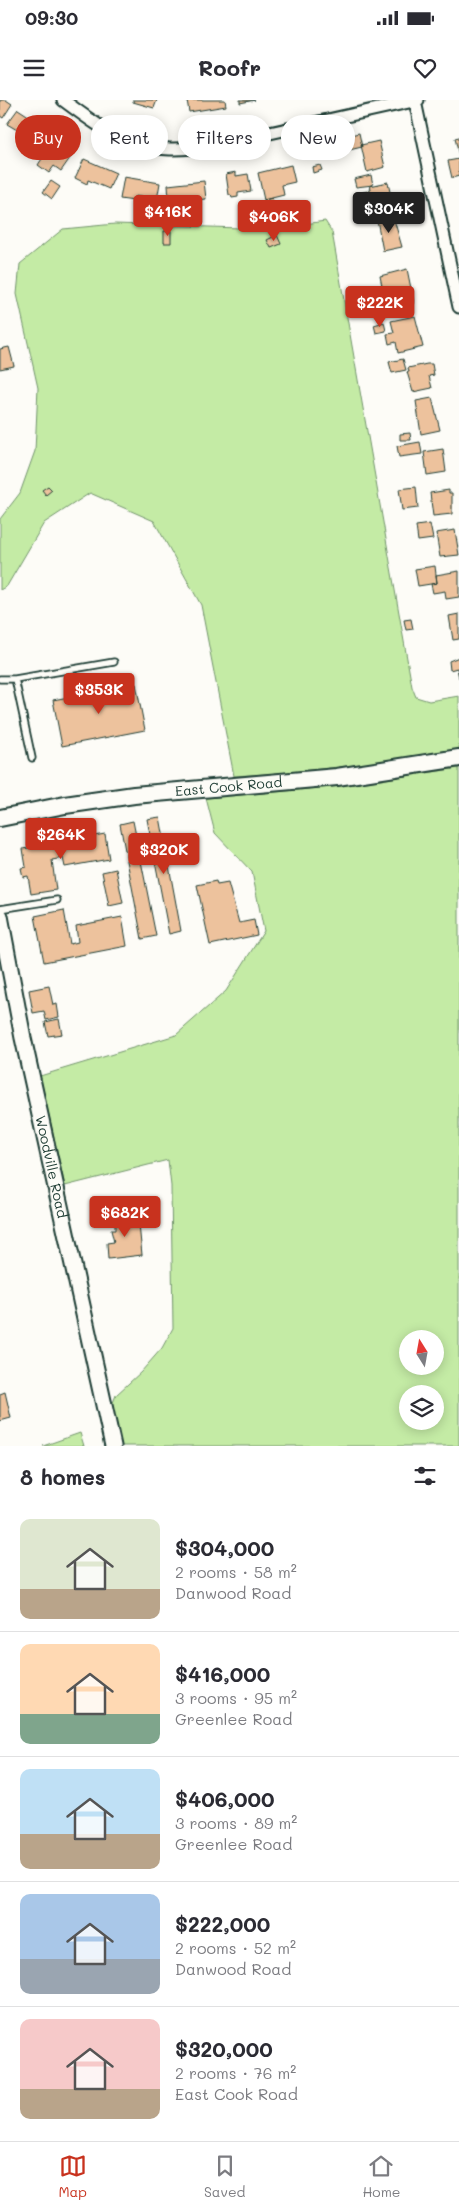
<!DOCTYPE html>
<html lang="en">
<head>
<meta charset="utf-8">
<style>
  body { margin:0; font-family:Mali,sans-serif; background:#f7f7f7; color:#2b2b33; height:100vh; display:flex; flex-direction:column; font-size:19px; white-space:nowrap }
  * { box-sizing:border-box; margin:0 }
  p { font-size:16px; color:#7c7c81 }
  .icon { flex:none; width:28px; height:28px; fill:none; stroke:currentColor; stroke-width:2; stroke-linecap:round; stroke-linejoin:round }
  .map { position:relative; height:1346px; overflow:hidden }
  .drawer { display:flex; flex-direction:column; background:#fff; flex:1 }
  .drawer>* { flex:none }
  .hud { position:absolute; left:15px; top:15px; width:430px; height:45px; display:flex; gap:10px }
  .needle { width:32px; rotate:349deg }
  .buttons { position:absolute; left:399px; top:1230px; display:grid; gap:10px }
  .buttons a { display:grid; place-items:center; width:45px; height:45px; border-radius:50%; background:#fff; box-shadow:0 2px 12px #0003; font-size:25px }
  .price { position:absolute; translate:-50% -42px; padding:0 11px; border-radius:5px; background:#c8321e; color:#fff; font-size:16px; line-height:32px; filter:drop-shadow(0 1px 2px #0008) }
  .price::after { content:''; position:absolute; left:50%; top:30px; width:15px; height:11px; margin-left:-8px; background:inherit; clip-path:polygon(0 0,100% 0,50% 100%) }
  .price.selected { background:#222; color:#fff }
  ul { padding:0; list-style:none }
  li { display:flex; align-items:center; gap:15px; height:125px; padding:0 20px }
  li+li { border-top:1px solid #e1e1e2 }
  li span { display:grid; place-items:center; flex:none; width:140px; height:100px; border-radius:10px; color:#555 }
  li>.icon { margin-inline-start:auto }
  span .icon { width:60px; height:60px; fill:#fffc; stroke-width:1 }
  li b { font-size:21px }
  h2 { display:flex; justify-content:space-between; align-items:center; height:60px; padding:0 20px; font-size:21px }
  .chip { padding:0 18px; border-radius:22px; background:#fff; box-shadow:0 2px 12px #0003; font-size:18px; line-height:45px }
  .chip.selected { background:#c8321e; color:#fff }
  .status { display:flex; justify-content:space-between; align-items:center; height:35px; padding:0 25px; background:#fff; direction:ltr }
  .status svg { height:14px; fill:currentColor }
  header { display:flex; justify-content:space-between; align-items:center; height:65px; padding:0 20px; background:#fff; font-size:22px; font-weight:800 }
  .dock { display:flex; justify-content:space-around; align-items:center; height:70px; border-top:1px solid #e1e1e2; background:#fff; font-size:14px; color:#7c7c81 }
  .dock a { display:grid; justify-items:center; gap:2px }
  .dock .selected { color:#c8321e }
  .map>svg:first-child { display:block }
  .green { fill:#c4eba5; stroke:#72946c; fill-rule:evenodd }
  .building { fill:#edc29d; stroke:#1f3d34 }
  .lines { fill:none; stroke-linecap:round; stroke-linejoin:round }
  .service-casing { stroke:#1f3d34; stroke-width:9 }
  .minor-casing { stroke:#1f3d34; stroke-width:15 }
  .tertiary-casing { stroke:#1f3d34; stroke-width:19 }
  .secondary-casing { stroke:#1f3d34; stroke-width:20 }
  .service { stroke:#fdfcf7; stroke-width:5.5 }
  .minor { stroke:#fdfcf7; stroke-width:11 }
  .tertiary { stroke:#fdfcf7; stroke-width:15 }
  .secondary { stroke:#fdfcf7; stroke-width:16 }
  .labels { text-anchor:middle; stroke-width:5; stroke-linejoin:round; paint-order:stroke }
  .street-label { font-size:14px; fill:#1f3d34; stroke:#fdfcf7 }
</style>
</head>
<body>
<div class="status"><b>09:30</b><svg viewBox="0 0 49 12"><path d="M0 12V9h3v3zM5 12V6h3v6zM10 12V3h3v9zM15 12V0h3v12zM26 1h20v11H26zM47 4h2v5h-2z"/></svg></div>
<header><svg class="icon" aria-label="menu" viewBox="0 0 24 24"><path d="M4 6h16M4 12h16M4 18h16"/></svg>Roofr<svg class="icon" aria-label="heart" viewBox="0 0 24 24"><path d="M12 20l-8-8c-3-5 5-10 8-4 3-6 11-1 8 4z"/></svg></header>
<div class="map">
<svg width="459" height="1346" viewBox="0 0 459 1346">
  <rect width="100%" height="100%" fill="#fdfcf7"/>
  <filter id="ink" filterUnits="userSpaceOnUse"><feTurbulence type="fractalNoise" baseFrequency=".02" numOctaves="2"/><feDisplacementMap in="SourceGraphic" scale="10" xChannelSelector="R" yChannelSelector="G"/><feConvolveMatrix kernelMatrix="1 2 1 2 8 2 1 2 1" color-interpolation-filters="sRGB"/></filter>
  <g filter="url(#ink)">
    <path class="green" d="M325,121L332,132L412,587L416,597L429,601L459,596V650C384,662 310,672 234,676L201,505L154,421L90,393L44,423L7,486L0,490V419L20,393L35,351L38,288L17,194L20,164L63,129L115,124L272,129Z
      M459,668V1346H119L111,1308L116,1295L141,1272L162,1248L173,1228L171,1086L168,1060L65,1086L40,976L176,935L226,891L264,831L252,772L215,733L206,698L332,687ZM408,1239H435V1266H408ZM408,1294H435V1321H408Z
      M80,1333L84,1346H43Z"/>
    <path class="building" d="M0,0H6L12,4L3,18L0,16Z
      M133,0H157L154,8L133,2Z
      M187,0H225L226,6L189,12Z
      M240,0H255L240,3Z
      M18,9L44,26L34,40L7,24Z
      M48,33L56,39L59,35L72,44L69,47L75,51L61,71L54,66L49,73L38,65L45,54L37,49Z
      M359,33L362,47L345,51L342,37Z
      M459,37V56L455,38Z
      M379,41L385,67L367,72L361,45Z
      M84,59L116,73L109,89L88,80L87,84L75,78Z
      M459,59V76L452,78L448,61Z
      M291,65L295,82L282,85L284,95L264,100L258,73Z
      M320,65L322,70L313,73L312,67Z
      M236,72V76L248,74L251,91L238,93V97L232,98L231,95H229L226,74Z
      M371,75L373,85L356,87L354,79Z
      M124,77L160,83L157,100L135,96L134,101L120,99Z
      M51,81L60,87L52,99L43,92Z
      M204,81L206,99L169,102L168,85Z
      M388,82L393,107L375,111L374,106L359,110L356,94L371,90L370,86Z
      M272,98L274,104L266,106L264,100Z
      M393,116L402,147L383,151L377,120Z
      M164,131H171V143H164Z
      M277,135L281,144L271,148L267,140Z
      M407,169L414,203L396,207L393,194L384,196L380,176Z
      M415,216L423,247L398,253L396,242L389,244L387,234L394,233L391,221Z
      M384,222L386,231L376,233L374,225Z
      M9,247L14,266L0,269V249Z
      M403,259L406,270L392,273L389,262Z
      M427,264H432L434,275L429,276L432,288L413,292L407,272H409L408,268Z
      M432,298L440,330L421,334L416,301Z
      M410,333L411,340H400V334Z
      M420,342L422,354L399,357L397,346Z
      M443,349L446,372L427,375L424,352Z
      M48,386L52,390L46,395L42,390Z
      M416,387L418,408L402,410L399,389Z
      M449,390V393H452V414L433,416L430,393Z
      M430,424L433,439L418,441L416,426Z
      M455,430L459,455L440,457L436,433Z
      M435,466L437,483L418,486L415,469Z
      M459,471V497L446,499L445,491L433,493L431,484L437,483L436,475Z
      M459,514V539L453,540L449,516Z
      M411,519L413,529L406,530L404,520Z
      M459,557V578L457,568L450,570L449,561Z
      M136,584L145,630L62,646L53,600Z
      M160,717L181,831L169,834L147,719Z
      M133,721L156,836L142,839L120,724Z
      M105,734L109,759L65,767L63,758L52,760L56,790L31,794L28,776L23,777L21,768L26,767L23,749Z
      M116,769L123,803L109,806L102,772Z
      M216,781L217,785L228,783L239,823L254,820L257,835L210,845L197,785Z
      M64,810L70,844L78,842L76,826L122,817L127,846L44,862L35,816Z
      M49,886L53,905L57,904L59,917L46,920L44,911L33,913L29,890Z
      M59,919L62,934L48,936L45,922Z
      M138,1114L142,1155L108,1159L107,1143L114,1142L111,1130H115V1116Z
      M5,1292L11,1318L0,1321V1294Z"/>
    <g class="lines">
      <defs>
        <path id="service" d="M0,579H15L114,562
          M15,579L32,658
          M0,809L57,800"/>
        <path id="minor" d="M63,0C118,41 141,56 211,46L418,0
          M415,1L459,207"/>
        <g id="tertiary">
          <path id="s1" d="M0,816L23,938L113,1346"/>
        </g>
        <g id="secondary">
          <path id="s2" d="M0,718L65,705L134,695L337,677L459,658"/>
        </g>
      </defs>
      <use href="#service" class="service-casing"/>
      <use href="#minor" class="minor-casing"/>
      <use href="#tertiary" class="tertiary-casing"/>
      <use href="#secondary" class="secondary-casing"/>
      <use href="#service" class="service"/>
      <use href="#minor" class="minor"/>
      <use href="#tertiary" class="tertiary"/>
      <use href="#secondary" class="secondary"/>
    </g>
  </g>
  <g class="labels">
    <g class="street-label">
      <text dy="5" stroke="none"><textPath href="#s2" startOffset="231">East Cook Road</textPath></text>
      <text dy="5" stroke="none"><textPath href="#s1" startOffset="256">Woodville Road</textPath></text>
    </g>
  </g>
</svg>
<div class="buttons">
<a><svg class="needle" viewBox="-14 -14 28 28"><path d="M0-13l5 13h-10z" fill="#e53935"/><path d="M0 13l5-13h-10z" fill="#7c7c81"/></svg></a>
<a><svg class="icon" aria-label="layers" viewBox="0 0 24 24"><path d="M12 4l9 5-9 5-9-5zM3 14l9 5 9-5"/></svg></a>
</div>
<b class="price selected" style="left:389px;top:134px">$304K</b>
<b class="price" style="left:168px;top:137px">$416K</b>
<b class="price" style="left:274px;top:142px">$406K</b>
<b class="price" style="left:380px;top:228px">$222K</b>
<b class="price" style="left:99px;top:615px">$353K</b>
<b class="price" style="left:61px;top:760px">$264K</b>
<b class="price" style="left:164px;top:775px">$320K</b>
<b class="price" style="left:125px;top:1138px">$682K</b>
<div class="hud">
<a class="chip selected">Buy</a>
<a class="chip">Rent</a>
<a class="chip">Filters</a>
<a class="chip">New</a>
</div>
</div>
<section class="drawer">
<h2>8 homes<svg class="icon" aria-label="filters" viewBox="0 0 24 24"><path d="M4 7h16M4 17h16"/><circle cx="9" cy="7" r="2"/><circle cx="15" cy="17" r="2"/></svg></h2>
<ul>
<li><span style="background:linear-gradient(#dfe7d0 70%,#b9a48a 0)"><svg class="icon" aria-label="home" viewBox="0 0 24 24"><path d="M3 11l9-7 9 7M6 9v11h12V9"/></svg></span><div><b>$304,000</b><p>2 rooms · 58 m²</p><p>Danwood Road</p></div></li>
<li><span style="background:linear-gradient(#ffd9b3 70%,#7fa58c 0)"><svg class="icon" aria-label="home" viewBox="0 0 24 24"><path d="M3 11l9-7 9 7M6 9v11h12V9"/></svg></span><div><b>$416,000</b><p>3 rooms · 95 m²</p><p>Greenlee Road</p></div></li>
<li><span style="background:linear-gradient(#bfe0f5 65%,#b9a48a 0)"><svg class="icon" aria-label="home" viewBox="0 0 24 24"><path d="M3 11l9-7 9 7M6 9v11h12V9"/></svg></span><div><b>$406,000</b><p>3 rooms · 89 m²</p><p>Greenlee Road</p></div></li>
<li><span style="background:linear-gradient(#a9c7e8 65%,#9aa5b1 0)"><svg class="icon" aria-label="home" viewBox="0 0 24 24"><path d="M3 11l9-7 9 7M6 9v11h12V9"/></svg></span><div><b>$222,000</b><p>2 rooms · 52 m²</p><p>Danwood Road</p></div></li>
<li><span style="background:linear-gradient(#f6c9c9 70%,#b9a48a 0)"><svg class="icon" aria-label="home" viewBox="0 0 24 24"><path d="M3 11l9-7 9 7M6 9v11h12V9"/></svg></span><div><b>$320,000</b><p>2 rooms · 76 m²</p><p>East Cook Road</p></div></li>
</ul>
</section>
<nav class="dock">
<a class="selected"><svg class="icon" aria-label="map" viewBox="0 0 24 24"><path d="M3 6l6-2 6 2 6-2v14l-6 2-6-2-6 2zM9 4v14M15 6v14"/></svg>Map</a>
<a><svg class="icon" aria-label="saved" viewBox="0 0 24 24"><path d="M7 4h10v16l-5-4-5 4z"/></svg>Saved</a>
<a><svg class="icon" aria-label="home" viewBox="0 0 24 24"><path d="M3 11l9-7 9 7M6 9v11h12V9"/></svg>Home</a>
</nav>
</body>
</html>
